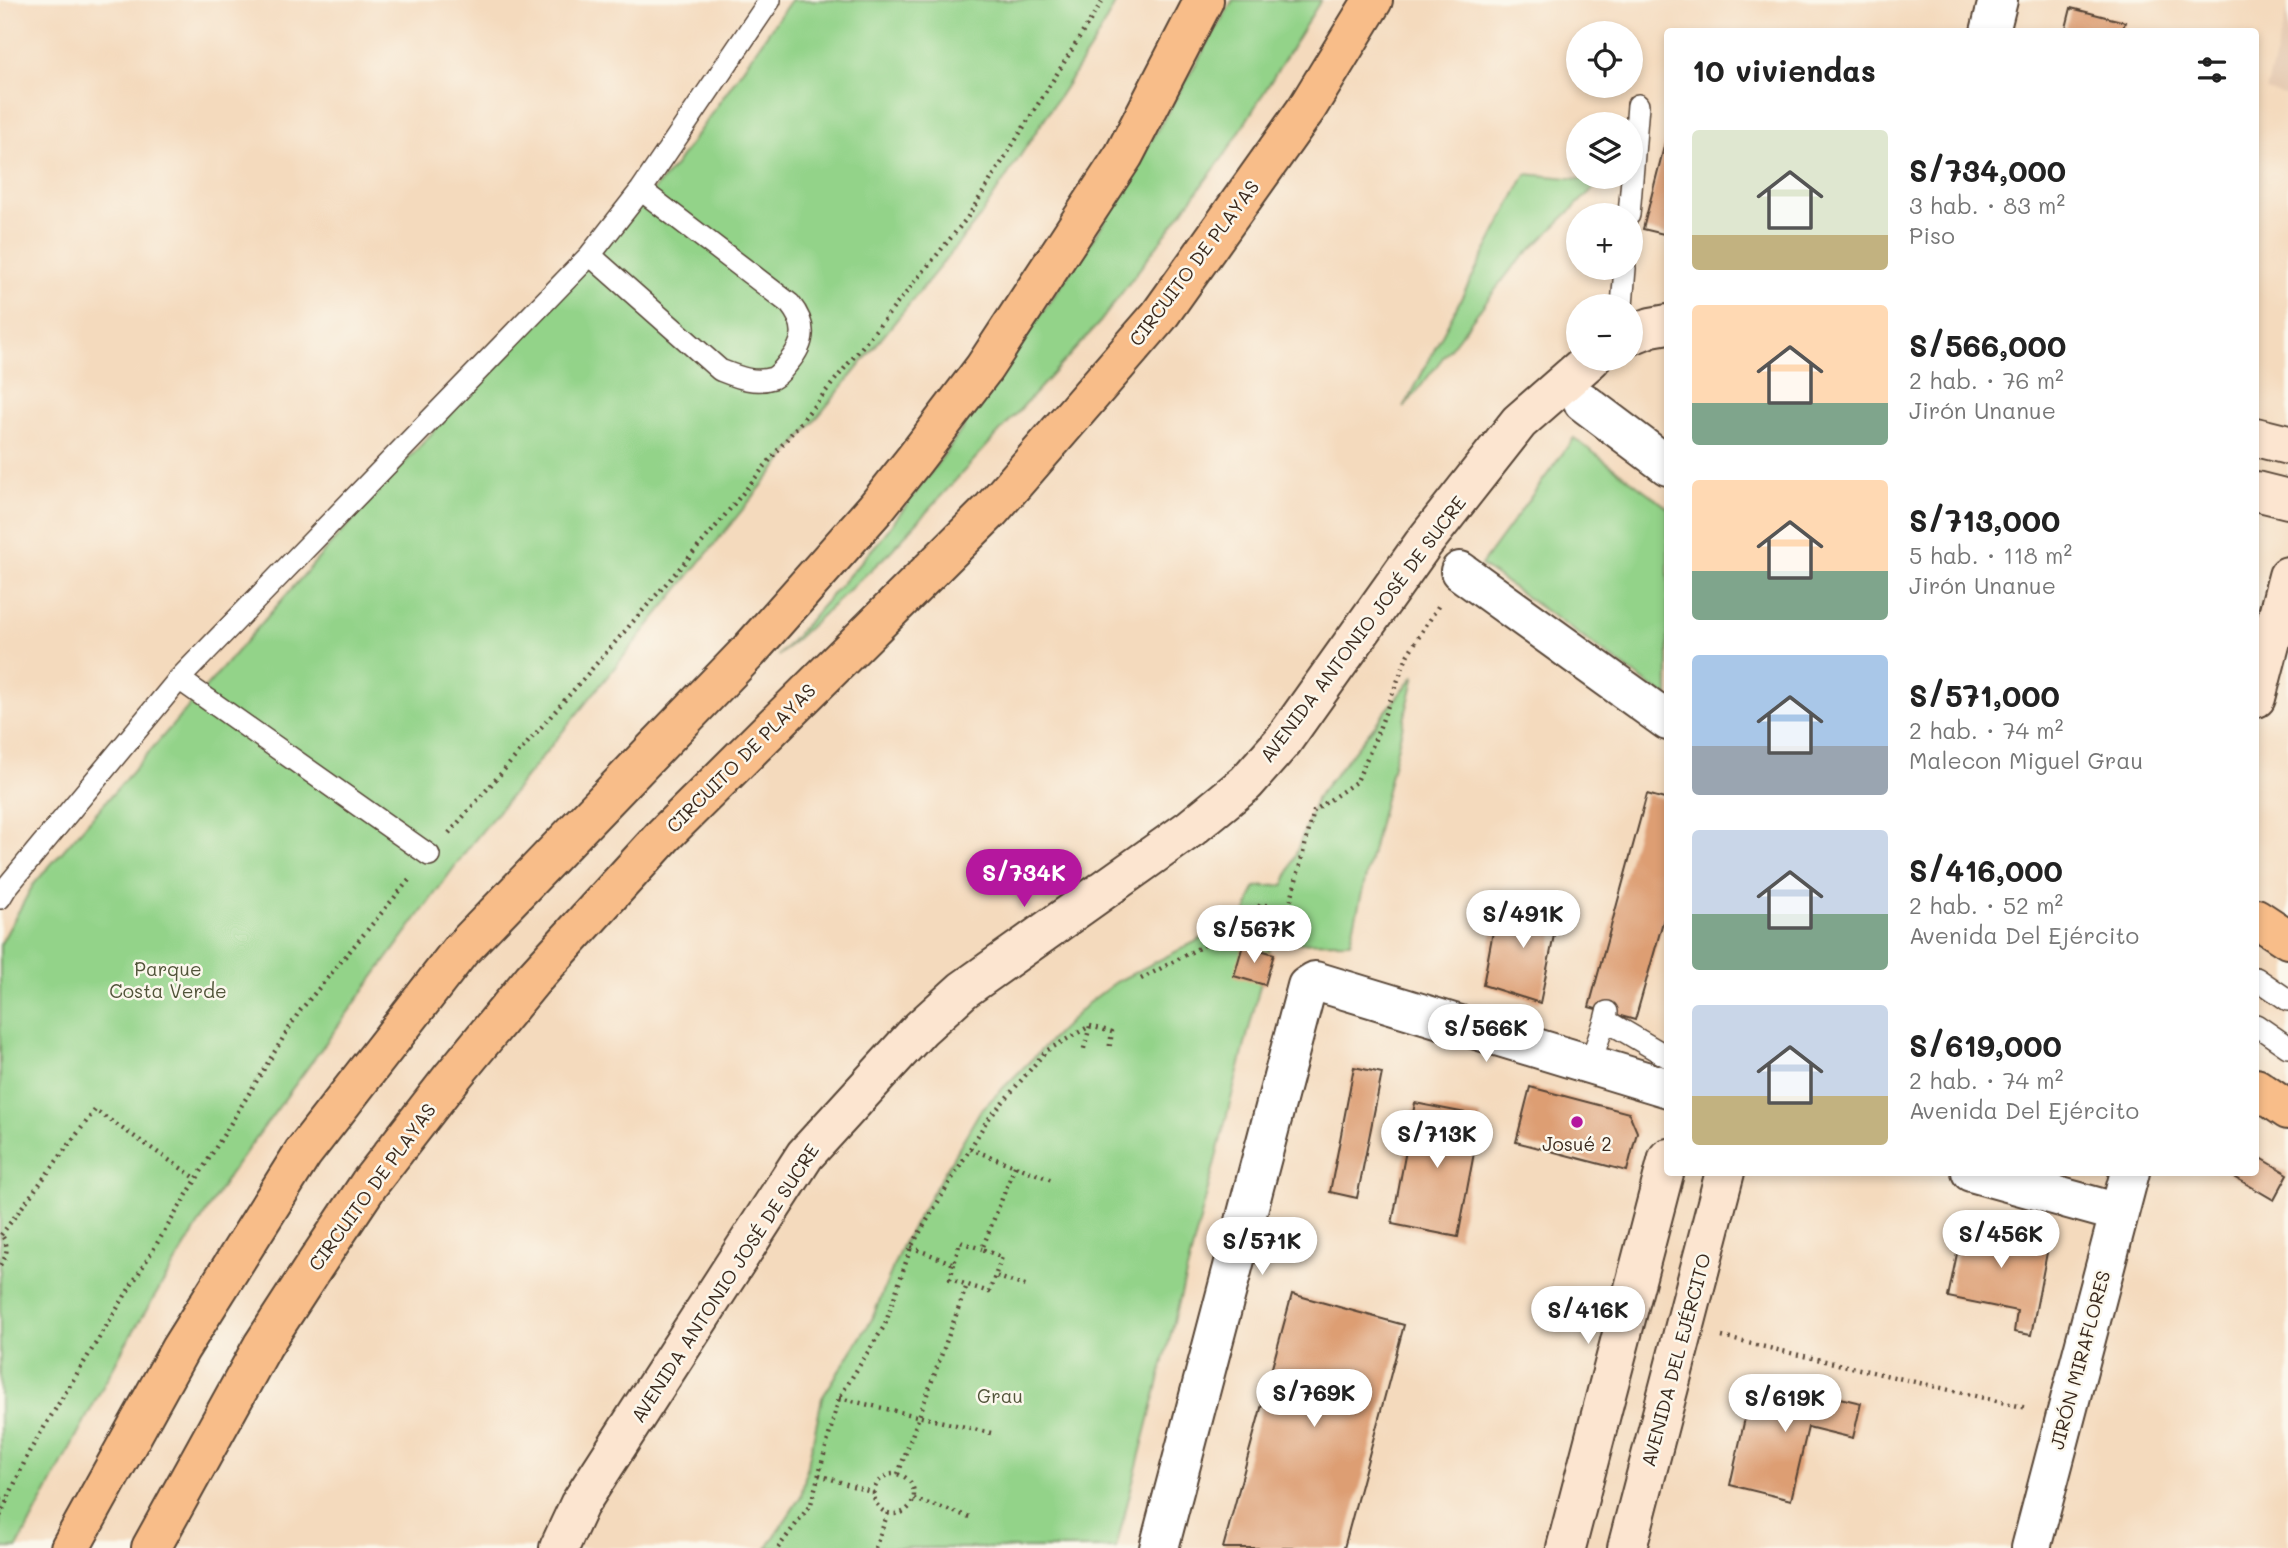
<!DOCTYPE html>
<html lang="es">
<head>
<meta charset="utf-8">
<style>
  body { margin:0; font-family:Mali,sans-serif; background:#f6f6f6; color:#222; height:100vh; display:flex; flex-direction:column; font-size:26px; white-space:nowrap }
  * { box-sizing:border-box; margin:0 }
  p { font-size:23px; color:#767676 }
  .icon { flex:none; width:38px; height:38px; fill:none; stroke:currentColor; stroke-width:2; stroke-linecap:round; stroke-linejoin:round }
  .map { position:relative; flex:1; overflow:hidden }
  .details { position:absolute; left:1664px; top:28px; width:595px; height:1148px; display:flex; flex-direction:column; background:#fff; border-radius:7px; box-shadow:0 4px 10px #0003 }
  .details>* { flex:none }
  .tools { position:absolute; left:1566px; top:21px; display:grid; gap:14px }
  .tools a { display:grid; place-items:center; width:77px; height:77px; border-radius:50%; background:#fff; box-shadow:0 4px 10px #0003; font-size:35px }
  .price { position:absolute; translate:-50% -60px; padding:0 16px; border-radius:24px; background:#fff; color:#222; font-size:23px; line-height:46px; filter:drop-shadow(0 2px 4px #0008) }
  .price::after { content:''; position:absolute; left:50%; top:42px; width:21px; height:16px; margin-left:-10px; background:inherit; clip-path:polygon(0 0,100% 0,50% 100%) }
  .price.selected { background:#b5179e; color:#fff }
  ul { padding:0; list-style:none }
  li { display:flex; align-items:center; gap:21px; height:175px; padding:0 28px }
  li span { display:grid; place-items:center; flex:none; width:196px; height:140px; border-radius:7px; color:#555 }
  li>.icon { margin-inline-start:auto }
  span .icon { width:84px; height:84px; fill:#fffc; stroke-width:1 }
  li b { font-size:30px }
  h2 { display:flex; justify-content:space-between; align-items:center; height:84px; padding:0 28px; font-size:30px }
  .map>svg:first-child { display:block }
  .built { fill:#e5cbb3 }
  .green { fill:#93d389; stroke:#677e54; stroke-width:2 }
  .building { fill:#dd9e73 }
  .lines { fill:none; stroke-linecap:round; stroke-linejoin:round }
  .lane-casing { stroke:#574436; stroke-width:24 }
  .street-casing { stroke:#574436; stroke-width:42 }
  .secondary-casing { stroke:#574436; stroke-width:42 }
  .primary-casing { stroke:#574436; stroke-width:42 }
  .highway-casing { stroke:#574436; stroke-width:42 }
  .path { stroke:#574436; stroke-width:4.5; stroke-dasharray:2 5; stroke-linecap:butt }
  .lane { stroke:#fff; stroke-width:21 }
  .street { stroke:#fff; stroke-width:38 }
  .secondary { stroke:#fce5d0; stroke-width:38 }
  .primary { stroke:#f8bd89; stroke-width:38 }
  .highway { stroke:#f8bd89; stroke-width:38 }
  .poi-dot { fill:#b5179e; stroke:#fbf7ec; stroke-width:2.5 }
  .labels { text-anchor:middle; stroke-width:5; stroke-linejoin:round; paint-order:stroke }
  .street-label { font-size:19px; fill:#3b2a1e; stroke:#fbf7ec }
  .park-label { font-size:19px; fill:#515439; stroke:#fbf7ec }
  .poi-label { font-size:19px; fill:#3b2a1e; stroke:#fbf7ec }
</style>
</head>
<body>
<div class="map">
<svg width="2288" height="1548" viewBox="0 0 2288 1548">
  <rect width="100%" height="100%" fill="#fbf7ec"/>
  <filter id="ink" filterUnits="userSpaceOnUse"><feTurbulence type="fractalNoise" baseFrequency=".0143" numOctaves="2"/><feDisplacementMap in="SourceGraphic" scale="14" xChannelSelector="R" yChannelSelector="G"/><feConvolveMatrix kernelMatrix="1 2 1 2 8 2 1 2 1" color-interpolation-filters="sRGB"/></filter>
  <filter id="wash" filterUnits="userSpaceOnUse"><feTurbulence type="fractalNoise" baseFrequency=".00686" numOctaves="4" result="noise"/><feDisplacementMap in="SourceGraphic" scale="28" xChannelSelector="R" yChannelSelector="G"/><feGaussianBlur stdDeviation="1.57" result="paint"/><feColorMatrix in="noise" values="0 0 0 0 0 0 0 0 0 0 0 0 0 0 0 0 0 1.4 0 .05"/><feComposite in="paint" operator="in"/></filter>
  <g filter="url(#wash)">
    <rect width="100%" height="100%" fill="#f4dabd"/>
    <path class="built" d="M2288,8V96L2266,90Z"/>
    <path class="green" d="M791,0H1117L1094,43L980,217L469,847L229,1175L125,1345L17,1548H0V945L33,885L329,546L674,167Z
      M1233,0H1321L1229,149L1100,322L890,552L778,656L881,539L949,448L1099,230Z
      M1526,174L1601,181L1513,267L1404,408Z
      M1574,438L1668,508V698L1481,565Z
      M1415,675L1350,942L1271,943L1116,1548H767L801,1496L822,1398L872,1319L902,1245L980,1111L1087,1004L1116,982L1244,917L1255,887L1284,885L1317,797Z"/>
    <g id="blocks">
      <path class="building" d="M2071,8L2125,22L2122,32H2065Z
        M1667,135H1668V235L1643,229Z
        M1647,794L1668,800V904L1635,1020L1589,1007Z
        M1524,893L1560,906L1540,1003L1483,985L1494,926L1514,925Z
        M1243,945L1274,954L1265,985L1234,976Z
        M1354,1067L1382,1073L1357,1198L1330,1192Z
        M1530,1087L1629,1113L1637,1132L1627,1171L1516,1142Z
        M1415,1103L1481,1116L1458,1237L1392,1224Z
        M2256,1155L2288,1174L2274,1200L2226,1172H2256Z
        M1964,1220L2050,1237L2031,1335L2014,1332L2017,1311L1948,1297Z
        M1292,1294L1404,1325L1344,1548H1223Z
        M1754,1378L1861,1403L1853,1438L1808,1427L1791,1500L1730,1485Z"/>
    </g>
  </g>
  <g filter="url(#ink)">
    <use href="#blocks" fill-opacity="0" stroke="#574436" stroke-width="2"/>
    <g class="lines">
      <defs>
        <path id="lane" d="M1629,215L1638,105
          M590,255L720,370C738,377 754,384 773,378C779,375 784,368 788,363C806,342 807,325 790,304L641,190
          M1622,306L1625,268
          M179,679L429,855
          M0,898L6,888L179,679L590,255L641,190L770,0
          M2256,978L2288,1000
          M1607,1012L1605,1020L1668,1057
          M2256,1025L2288,1047
          M1590,1064L1605,1020"/>
        <path id="street" d="M1990,32L1998,0
          M1583,402L1668,466
          M1460,571L1668,721
          M1971,1172L2119,1213
          M1159,1548L1307,986L1315,981L1668,1088
          M2031,1548L2130,1172"/>
        <path id="secondary" d="M1631,335L1651,327L1668,324
          M2256,437L2288,445
          M2256,491L2288,499
          M2256,698L2288,576
          M559,1548L579,1505L805,1155L920,1029L963,990L1191,828L1246,783L1283,741L1423,544L1519,422L1591,359
          M1566,1548L1668,1158
          M1627,1548L1725,1172"/>
        <path id="primary" d="M2256,918L2288,939
          M2256,1088L2288,1110"/>
        <path id="highway" d="M70,1548L180,1349L303,1153L460,951L749,651L875,509L914,460L984,368L1124,155L1204,0
          M151,1548L263,1345L313,1268L369,1184L453,1076L532,980L664,835L991,510L1159,316L1307,108L1373,0"/>
      </defs>
      <use href="#lane" class="lane-casing"/>
      <use href="#street" class="street-casing"/>
      <use href="#secondary" class="secondary-casing"/>
      <use href="#primary" class="primary-casing"/>
      <use href="#highway" class="highway-casing"/>
      <path class="path" d="M449,833L712,531L967,218L1103,0
        M1141,979L1247,922L1261,904L1288,911L1314,811L1357,781L1374,742L1408,654L1439,605
        M1090,1026L1112,1032L1109,1050
        M970,1149L1055,1181
        M1015,1166L982,1249L1002,1257L995,1276L1028,1287
        M1,1235L95,1110L197,1179
        M911,1247L954,1264L960,1242L982,1249
        M954,1264L950,1279L989,1292L995,1276
        M0,1265C8,1256 9,1243 1,1235
        M1722,1337L2027,1408
        M839,1398L991,1433
        M874 1494a20 20 0 1 1 40 0a20 20 0 1 1-40 0Z
        M898,1474L967,1285
        M819,1475L874,1493
        M0,1499L7,1502
        M914,1499L970,1517
        M0,1516L29,1452L299,1012L409,880
        M778,1548L811,1504L839,1398L885,1325L911,1247L986,1122L1046,1051L1090,1026L1083,1052
        M875,1548L888,1513"/>
      <use href="#lane" class="lane"/>
      <use href="#street" class="street"/>
      <use href="#secondary" class="secondary"/>
      <use href="#primary" class="primary"/>
      <use href="#highway" class="highway"/>
    </g>
  </g>
  <circle class="poi-dot" cx="1577" cy="1122" r="7"/>
  <g class="labels">
    <g class="street-label">
      <text transform="translate(1194 263) rotate(-53)" y="7">CIRCUITO DE PLAYAS</text>
      <text transform="translate(1363 629) rotate(-53)" y="7">AVENIDA ANTONIO JOSÉ DE SUCRE</text>
      <text transform="translate(741 758) rotate(-45)" y="7">CIRCUITO DE PLAYAS</text>
      <text transform="translate(372 1187) rotate(-54)" y="7">CIRCUITO DE PLAYAS</text>
      <text transform="translate(725 1283) rotate(-57)" y="7">AVENIDA ANTONIO JOSÉ DE SUCRE</text>
      <text transform="translate(1676 1360) rotate(-75)" y="7">AVENIDA DEL EJÉRCITO</text>
      <text transform="translate(2080 1360) rotate(-75)" y="7">JIRÓN MIRAFLORES</text>
    </g>
    <g class="park-label">
      <text x="168" y="976">Parque<tspan x="168" dy="22">Costa Verde</tspan></text>
      <text x="1000" y="1403">Grau</text>
    </g>
    <g class="poi-label">
      <text x="1577" y="1151">Josué 2</text>
    </g>
  </g>
</svg>
<div class="tools">
<a><svg class="icon" aria-label="locate" viewBox="0 0 24 24"><circle cx="12" cy="12" r="6"/><path d="M12 2v4M12 18v4M2 12h4M18 12h4"/></svg></a>
<a><svg class="icon" aria-label="layers" viewBox="0 0 24 24"><path d="M12 4l9 5-9 5-9-5zM3 14l9 5 9-5"/></svg></a>
<a>+</a>
<a>−</a>
</div>
<b class="price selected" style="left:1024px;top:909px">S/734K</b>
<b class="price" style="left:1523px;top:950px">S/491K</b>
<b class="price" style="left:1254px;top:965px">S/567K</b>
<b class="price" style="left:1486px;top:1064px">S/566K</b>
<b class="price" style="left:1437px;top:1170px">S/713K</b>
<b class="price" style="left:2001px;top:1270px">S/456K</b>
<b class="price" style="left:1262px;top:1277px">S/571K</b>
<b class="price" style="left:1588px;top:1346px">S/416K</b>
<b class="price" style="left:1314px;top:1429px">S/769K</b>
<b class="price" style="left:1785px;top:1434px">S/619K</b>
<section class="details">
<h2>10 viviendas<svg class="icon" aria-label="filters" viewBox="0 0 24 24"><path d="M4 7h16M4 17h16"/><circle cx="9" cy="7" r="2"/><circle cx="15" cy="17" r="2"/></svg></h2>
<ul>
<li><span style="background:linear-gradient(#dfe7d0 75%,#c2b280 0)"><svg class="icon" aria-label="home" viewBox="0 0 24 24"><path d="M3 11l9-7 9 7M6 9v11h12V9"/></svg></span><div><b>S/734,000</b><p>3 hab. · 83 m²</p><p>Piso</p></div></li>
<li><span style="background:linear-gradient(#ffd9b3 70%,#7fa58c 0)"><svg class="icon" aria-label="home" viewBox="0 0 24 24"><path d="M3 11l9-7 9 7M6 9v11h12V9"/></svg></span><div><b>S/566,000</b><p>2 hab. · 76 m²</p><p>Jirón Unanue</p></div></li>
<li><span style="background:linear-gradient(#ffd9b3 65%,#7fa58c 0)"><svg class="icon" aria-label="home" viewBox="0 0 24 24"><path d="M3 11l9-7 9 7M6 9v11h12V9"/></svg></span><div><b>S/713,000</b><p>5 hab. · 118 m²</p><p>Jirón Unanue</p></div></li>
<li><span style="background:linear-gradient(#a9c7e8 65%,#9aa5b1 0)"><svg class="icon" aria-label="home" viewBox="0 0 24 24"><path d="M3 11l9-7 9 7M6 9v11h12V9"/></svg></span><div><b>S/571,000</b><p>2 hab. · 74 m²</p><p>Malecon Miguel Grau</p></div></li>
<li><span style="background:linear-gradient(#c9d6e8 60%,#7fa58c 0)"><svg class="icon" aria-label="home" viewBox="0 0 24 24"><path d="M3 11l9-7 9 7M6 9v11h12V9"/></svg></span><div><b>S/416,000</b><p>2 hab. · 52 m²</p><p>Avenida Del Ejército</p></div></li>
<li><span style="background:linear-gradient(#c9d6e8 65%,#c2b280 0)"><svg class="icon" aria-label="home" viewBox="0 0 24 24"><path d="M3 11l9-7 9 7M6 9v11h12V9"/></svg></span><div><b>S/619,000</b><p>2 hab. · 74 m²</p><p>Avenida Del Ejército</p></div></li>
</ul>
</section>
</div>
</body>
</html>
